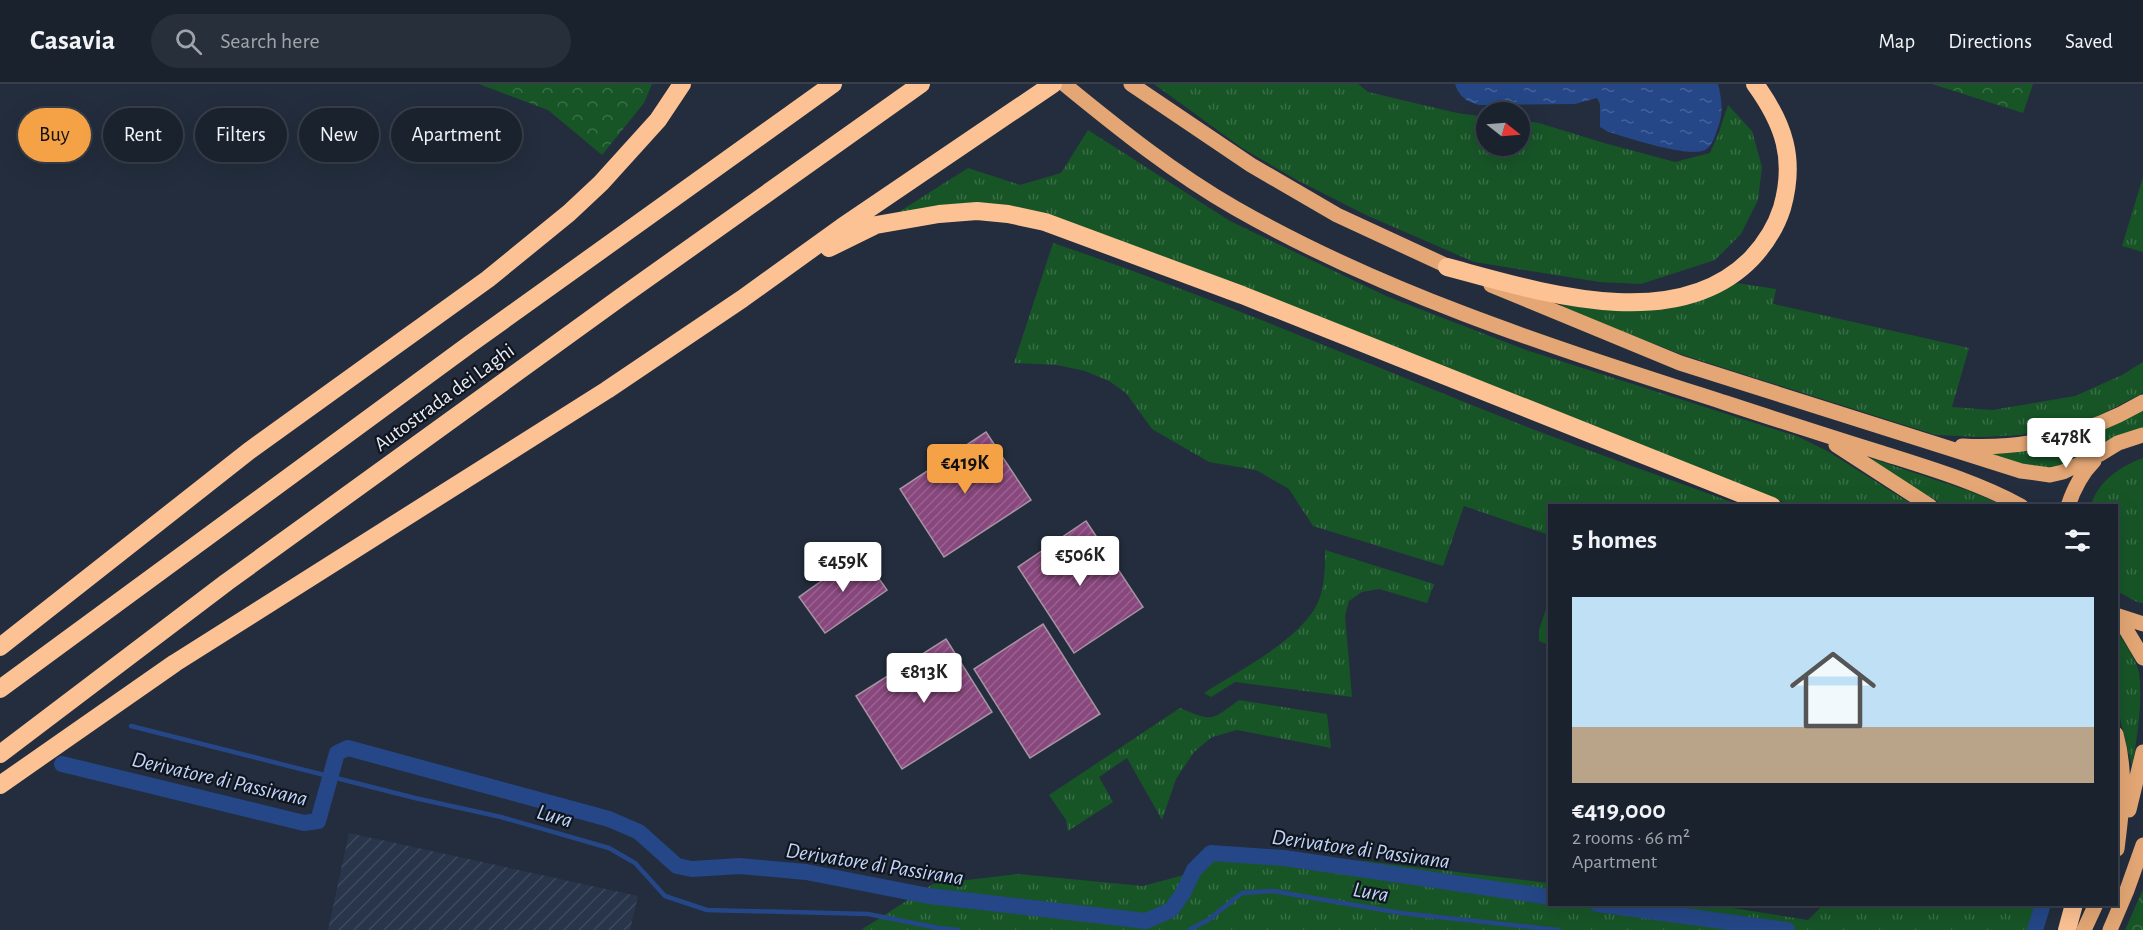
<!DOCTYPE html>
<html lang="en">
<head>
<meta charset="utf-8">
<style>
  body { margin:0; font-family:"Alegreya Sans",sans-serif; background:#272f3a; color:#f1f3f6; height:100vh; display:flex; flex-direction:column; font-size:22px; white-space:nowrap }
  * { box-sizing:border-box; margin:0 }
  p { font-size:20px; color:#9fa4aa }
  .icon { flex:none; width:33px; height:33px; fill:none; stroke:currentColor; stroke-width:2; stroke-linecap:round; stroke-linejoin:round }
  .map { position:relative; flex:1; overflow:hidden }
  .drawer { position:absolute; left:1548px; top:420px; width:570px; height:402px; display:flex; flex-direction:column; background:#1a222e; border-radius:0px; box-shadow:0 6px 24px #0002,0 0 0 2px #383f4a }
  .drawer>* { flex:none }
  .banner { position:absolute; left:18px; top:24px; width:570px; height:54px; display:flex; gap:12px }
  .needle { width:39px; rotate:107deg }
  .controls { position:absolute; left:1476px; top:18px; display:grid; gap:12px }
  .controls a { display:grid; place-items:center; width:54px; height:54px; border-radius:50%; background:#1a222e; box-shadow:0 6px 24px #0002,0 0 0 2px #383f4a; font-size:30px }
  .price { position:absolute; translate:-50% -51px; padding:0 14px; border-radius:6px; background:#fff; color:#222; font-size:20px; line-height:39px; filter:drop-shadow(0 2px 3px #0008) }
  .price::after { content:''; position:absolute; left:50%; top:36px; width:18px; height:14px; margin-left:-9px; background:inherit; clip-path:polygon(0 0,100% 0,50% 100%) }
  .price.on { background:#f5a246; color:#111 }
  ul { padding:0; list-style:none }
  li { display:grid; align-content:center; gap:12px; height:318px; padding:0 24px }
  li span { display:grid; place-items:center; height:186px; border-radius:0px; color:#555 }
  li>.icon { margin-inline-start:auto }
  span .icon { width:108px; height:108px; fill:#fffc; stroke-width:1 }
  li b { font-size:26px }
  h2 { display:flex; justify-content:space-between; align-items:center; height:72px; padding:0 24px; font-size:26px }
  .tag { padding:0 21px; border-radius:27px; background:#1a222e; box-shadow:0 6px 24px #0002,0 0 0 2px #383f4a; font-size:21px; line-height:54px }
  .tag.on { background:#f5a246; color:#111 }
  header { display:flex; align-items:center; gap:36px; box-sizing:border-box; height:84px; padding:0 30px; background:#1a222e; border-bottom:2px solid #383f4a }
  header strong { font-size:28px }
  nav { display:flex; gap:33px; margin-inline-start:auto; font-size:21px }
  .search { width:420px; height:54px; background:#272f3a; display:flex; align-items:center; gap:15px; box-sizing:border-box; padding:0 21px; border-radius:33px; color:#9fa4aa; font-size:22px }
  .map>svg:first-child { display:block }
  .industrial { fill:url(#industrial-furrows) }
  .grass { fill:url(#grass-tufts) }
  .forest { fill:url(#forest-crowns) }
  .water { fill:url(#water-ripples) }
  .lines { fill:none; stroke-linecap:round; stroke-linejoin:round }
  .stream { stroke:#254787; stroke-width:4.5 }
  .canal { stroke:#254787; stroke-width:16 }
  .building { fill:url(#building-hatch); stroke:#a793a2; stroke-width:1.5 }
  .major { stroke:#e3a674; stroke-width:15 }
  .highway { stroke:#fdc293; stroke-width:18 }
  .labels { text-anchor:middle; stroke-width:4.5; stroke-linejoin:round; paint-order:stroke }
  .street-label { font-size:21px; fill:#e7edf8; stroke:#11151d }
  .water-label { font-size:22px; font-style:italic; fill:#bfd5fb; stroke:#11151d }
</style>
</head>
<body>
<header>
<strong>Casavia</strong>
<div class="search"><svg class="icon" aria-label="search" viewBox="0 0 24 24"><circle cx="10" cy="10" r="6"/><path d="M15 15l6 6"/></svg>Search here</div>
<nav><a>Map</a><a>Directions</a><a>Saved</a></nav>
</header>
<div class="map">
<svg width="2143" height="846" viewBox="0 0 2143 846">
  <defs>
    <pattern id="industrial-furrows" width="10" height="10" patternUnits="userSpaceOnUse" patternTransform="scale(1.5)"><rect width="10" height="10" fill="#28354b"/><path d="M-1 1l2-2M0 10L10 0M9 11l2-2" fill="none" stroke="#3d495d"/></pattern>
    <pattern id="grass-tufts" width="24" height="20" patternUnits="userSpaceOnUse" patternTransform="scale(1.5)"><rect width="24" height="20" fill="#175527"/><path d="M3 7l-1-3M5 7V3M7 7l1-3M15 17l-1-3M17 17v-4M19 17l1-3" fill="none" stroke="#396e47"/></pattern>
    <pattern id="forest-crowns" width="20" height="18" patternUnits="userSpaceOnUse" patternTransform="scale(1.5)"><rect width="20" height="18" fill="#175527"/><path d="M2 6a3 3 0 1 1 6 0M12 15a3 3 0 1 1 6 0" fill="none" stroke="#396e47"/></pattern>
    <pattern id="water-ripples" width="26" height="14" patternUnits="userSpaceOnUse" patternTransform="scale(1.5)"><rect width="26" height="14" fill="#254787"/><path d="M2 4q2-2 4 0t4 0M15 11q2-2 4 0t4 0" fill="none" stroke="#456299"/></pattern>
    <pattern id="building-hatch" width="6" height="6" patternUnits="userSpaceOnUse" patternTransform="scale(1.5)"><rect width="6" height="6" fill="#88477d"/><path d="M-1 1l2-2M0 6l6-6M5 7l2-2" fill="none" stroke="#996290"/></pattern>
  </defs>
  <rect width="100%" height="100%" fill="#232d3d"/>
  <path class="industrial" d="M349,749L638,812L630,846H328Z"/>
  <path class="grass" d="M1154,0H1358L1368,8L1457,29L1486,33V62H1520V36L1539,39L1604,59L1675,78L1710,69L1718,51L1728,21L1752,47L1762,83L1758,116L1741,150L1715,176L1641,200L1600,198L1474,178L1366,131L1295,95L1242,64Z
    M1088,46L1230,137L1386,212L1526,266L1799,353L1829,368L1913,421H1792L1244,204L1047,132L883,138L968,84L1020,101L1061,89Z
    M2143,93V168L2122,162Z
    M1053,159C1217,214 1374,283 1535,346C1603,372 1672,396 1740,421L1550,422L1549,451L1464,422L1443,482L1313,442L1289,405L1256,386L1209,378L1152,345L1126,309L1109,297L1085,287L1057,281L1014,279Z
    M1737,199L1776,205L1773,220L1969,264L1952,323L1992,326L2075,312L2122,291L2143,278V309L2096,333L2061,345L2020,351L1982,353L1936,351L1683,271L1561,224L1562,221C1628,228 1677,231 1737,199Z
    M2143,324V344C2120,355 2072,383 2049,385C2031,386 2004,375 1986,370Z
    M1858,370L1969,407L2003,421H1944Z
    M2143,374V519L2137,518L2117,507L2116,422L2091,421C2098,397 2121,382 2143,374Z
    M1325,466L1434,500L1427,519L1379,505L1362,508L1349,517L1345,532L1352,613L1235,598L1211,613L1204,609C1239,586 1307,553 1320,513C1325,498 1325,481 1325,466Z
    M1549,516L1550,561H1549L1539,557V546Z
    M2116,546C2125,560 2135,573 2139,588C2143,618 2137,654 2132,683L2117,622Z
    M1239,616L1327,630L1331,664L1237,646L1212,653L1194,668L1176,695L1162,736L1127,674L1099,693L1113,718L1068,747L1066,736L1049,711L1180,624C1214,638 1210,637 1239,616Z
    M1223,770L1365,777L1549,799L1550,820L1714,821L1808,836L1823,821H2034L2030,846H861L933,800L1018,790L1143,802L1195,788Z"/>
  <path class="forest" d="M479,0H652L644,19L602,71L548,26Z
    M1932,0H2033L2023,29Z
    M2143,805V846H2125Z"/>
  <path class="water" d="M1455,0H1718C1722,17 1724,30 1717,46C1715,53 1712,62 1705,66C1689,74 1628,54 1609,48L1600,43V20L1597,14L1575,20L1480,21C1467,19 1459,12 1455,0Z"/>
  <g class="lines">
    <path class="stream" d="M131,642L415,714L501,733L609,764L635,779L665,812L707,826L868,830L938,844L958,846
      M1189,846L1208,836L1242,809L1273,807L1401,829L1559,846"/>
    <path class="canal" d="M62,680L304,739L318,737L337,669L348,664L609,735L639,748L677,782L692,785L739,782L806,788L929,812L1146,837L1171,826L1183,809L1194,786L1211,769L1284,774L1550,813
      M1597,820L1787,846
      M2035,846L2043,820"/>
  </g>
  <path class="building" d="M986,348L1031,416L944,473L900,405Z
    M1086,437L1143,523L1074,569L1018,483Z
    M861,469L887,506L825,549L799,513Z
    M1043,540L1100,630L1030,674L974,585Z
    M946,555L992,628L902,685L856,612Z"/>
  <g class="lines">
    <path class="major" d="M1064,0C1119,45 1174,89 1235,124C1389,212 1559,265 1726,319C1778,336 1830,353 1882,369C1929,384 1977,398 2021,422
      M1131,0L1251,81L1337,131L1458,187
      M1491,201L1680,279L2021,387L2050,391L2063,388L2100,370L2118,359L2143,351
      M1836,361L1930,422
      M1962,362C2025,366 2089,350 2143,318
      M2068,422C2074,404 2081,390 2094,377
      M2116,531L2143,540
      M2116,534L2124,542L2143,574
      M2116,650C2127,689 2122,726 2117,765
      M2129,726L2143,668
      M2084,846L2096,820
      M2110,846L2127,806L2143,761"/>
    <path class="highway" d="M829,164L876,141L939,130L977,127L1008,130L1045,138L1242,211L1772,422
      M1447,183C1537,207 1676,253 1752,174C1766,159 1776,143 1782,124C1796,75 1784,40 1755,0
      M0,563L249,367L488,195L569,129L601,99L658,36L682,0
      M0,605L470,260L833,0
      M0,670L227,498L621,213L921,0
      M0,701L175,579L607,306L742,215L842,143L1053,0
      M2067,846L2074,820"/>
  </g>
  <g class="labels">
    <g class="street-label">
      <text transform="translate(444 313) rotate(-36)" y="7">Autostrada dei Laghi</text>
    </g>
    <g class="water-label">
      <text transform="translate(220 694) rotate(13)" y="8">Derivatore di Passirana</text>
      <text transform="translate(555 731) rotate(16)" y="8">Lura</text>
      <text transform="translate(1361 764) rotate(8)" y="8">Derivatore di Passirana</text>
      <text transform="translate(875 779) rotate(9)" y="8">Derivatore di Passirana</text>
      <text transform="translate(1371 807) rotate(10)" y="8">Lura</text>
    </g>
  </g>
</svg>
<div class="controls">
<a><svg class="needle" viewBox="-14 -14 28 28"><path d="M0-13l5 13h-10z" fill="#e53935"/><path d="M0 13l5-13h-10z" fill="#9fa4aa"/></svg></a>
</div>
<b class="price" style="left:2066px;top:385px">€478K</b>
<b class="price on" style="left:965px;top:411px">€419K</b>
<b class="price" style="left:1080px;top:503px">€506K</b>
<b class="price" style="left:843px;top:509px">€459K</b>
<b class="price" style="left:924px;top:620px">€813K</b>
<div class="banner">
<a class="tag on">Buy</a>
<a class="tag">Rent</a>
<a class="tag">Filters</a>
<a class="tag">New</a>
<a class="tag">Apartment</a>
</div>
<section class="drawer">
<h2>5 homes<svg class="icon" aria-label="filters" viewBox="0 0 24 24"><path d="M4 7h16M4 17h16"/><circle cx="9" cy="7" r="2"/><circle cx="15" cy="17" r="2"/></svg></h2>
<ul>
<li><span style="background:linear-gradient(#bfe0f5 70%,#b9a48a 0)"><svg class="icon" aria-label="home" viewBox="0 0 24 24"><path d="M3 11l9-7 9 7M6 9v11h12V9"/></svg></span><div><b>€419,000</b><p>2 rooms · 66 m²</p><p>Apartment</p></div></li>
</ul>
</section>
</div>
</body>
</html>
